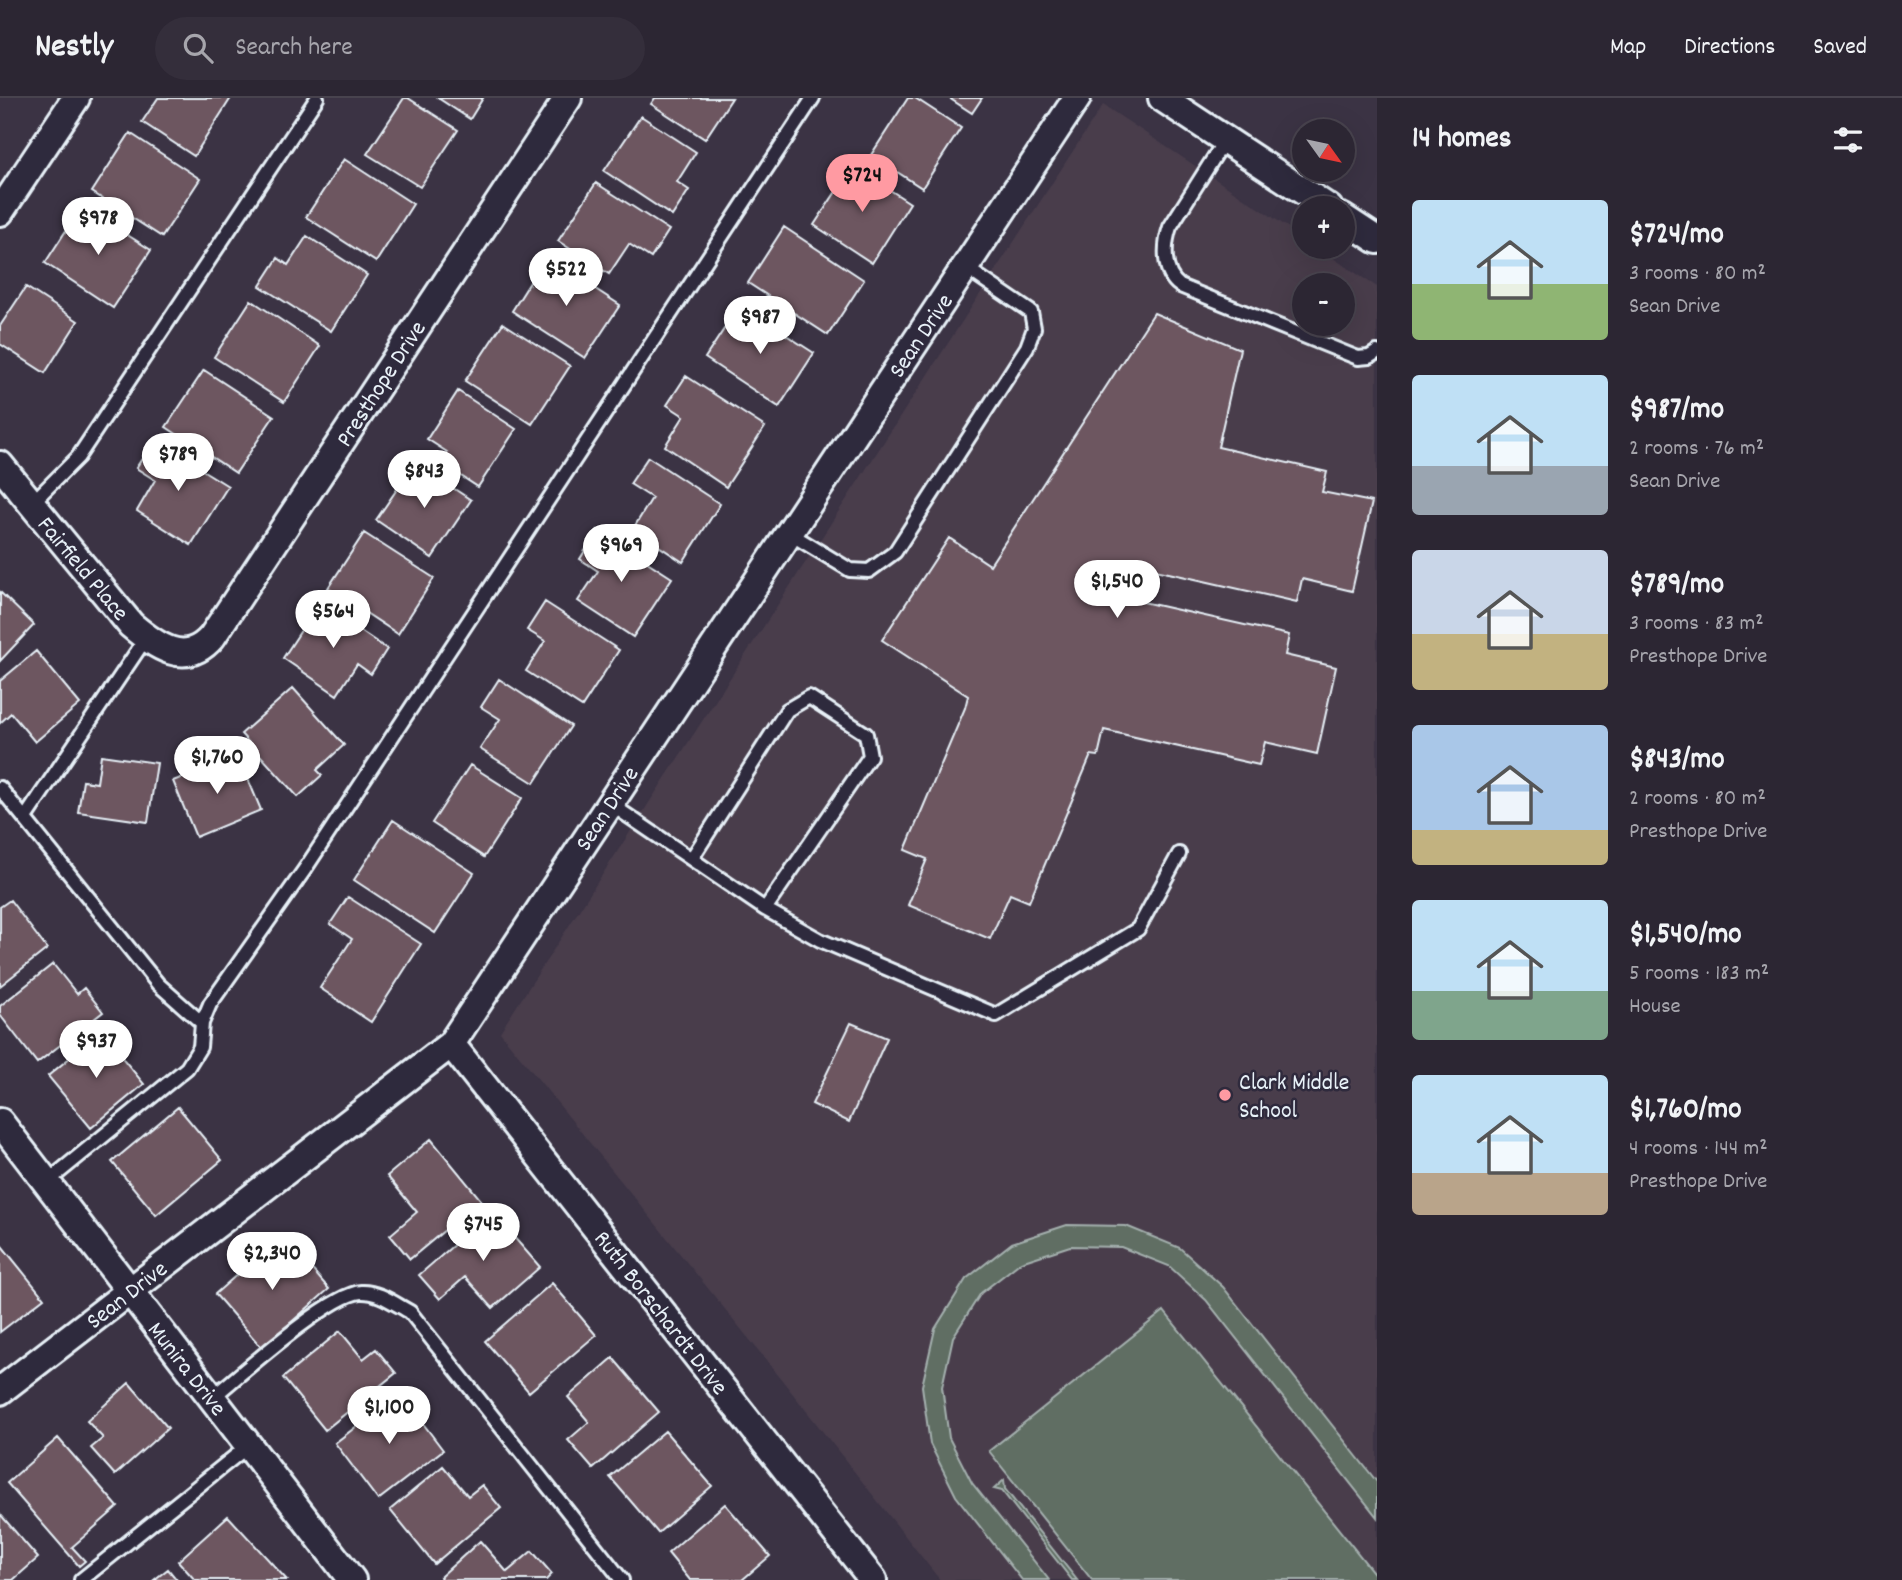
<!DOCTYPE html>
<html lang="en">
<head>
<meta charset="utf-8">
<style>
  body { margin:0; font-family:Dekko,sans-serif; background:#342e3b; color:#f1f3f6; height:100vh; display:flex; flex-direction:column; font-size:26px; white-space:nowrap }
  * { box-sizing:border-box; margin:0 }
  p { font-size:23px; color:#a6a5ac }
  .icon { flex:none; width:38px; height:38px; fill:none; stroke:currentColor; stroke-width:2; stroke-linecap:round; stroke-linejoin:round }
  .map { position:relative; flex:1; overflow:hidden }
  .drawer { display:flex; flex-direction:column; background:#2c2633; width:525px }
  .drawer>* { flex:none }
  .needle { width:46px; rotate:123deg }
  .controls { position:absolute; left:1292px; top:21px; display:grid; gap:14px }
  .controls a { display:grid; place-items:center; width:63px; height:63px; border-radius:50%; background:#2c2633; box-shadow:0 7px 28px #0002,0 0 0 2px #48434e; font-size:35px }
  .price { position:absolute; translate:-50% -60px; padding:0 16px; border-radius:24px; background:#fff; color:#222; font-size:23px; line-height:46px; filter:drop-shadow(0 2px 4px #0008) }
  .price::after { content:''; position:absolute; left:50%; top:42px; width:21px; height:16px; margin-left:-10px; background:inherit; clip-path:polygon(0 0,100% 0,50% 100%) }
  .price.selected { background:#ff9aa2; color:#111 }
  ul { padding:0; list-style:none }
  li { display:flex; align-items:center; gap:21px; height:175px; padding:0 35px }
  li span { display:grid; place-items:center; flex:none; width:196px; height:140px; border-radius:7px; color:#555 }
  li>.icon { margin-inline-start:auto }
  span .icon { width:84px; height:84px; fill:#fffc; stroke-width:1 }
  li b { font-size:30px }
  h2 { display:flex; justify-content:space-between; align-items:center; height:84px; padding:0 35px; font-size:30px }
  header { display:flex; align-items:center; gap:42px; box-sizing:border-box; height:98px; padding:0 35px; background:#2c2633; border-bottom:2px solid #48434e }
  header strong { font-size:33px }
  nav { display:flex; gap:38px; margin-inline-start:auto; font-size:24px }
  .search { width:490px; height:63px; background:#342e3b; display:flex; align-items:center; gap:18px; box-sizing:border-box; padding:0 24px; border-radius:38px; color:#a6a5ac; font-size:26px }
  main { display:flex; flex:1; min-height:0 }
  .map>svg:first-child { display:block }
  .built { fill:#4a3e4c; fill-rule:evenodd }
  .green { fill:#606e64; stroke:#a4b0ae; stroke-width:2 }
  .building { fill:#6d5660; stroke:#e8f1f8; stroke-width:2 }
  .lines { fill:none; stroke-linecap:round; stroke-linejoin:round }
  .lane-casing { stroke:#e8f1f8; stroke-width:18 }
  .street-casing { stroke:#e8f1f8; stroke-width:32 }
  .lane { stroke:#2f2a3d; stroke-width:12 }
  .street { stroke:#2f2a3d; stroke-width:26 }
  .poi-dot { fill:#ff9aa2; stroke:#2f2a3d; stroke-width:2.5 }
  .labels { text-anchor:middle; stroke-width:5; stroke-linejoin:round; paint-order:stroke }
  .street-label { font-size:24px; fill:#e8f1f8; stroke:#2f2a3d }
  .poi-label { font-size:24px; fill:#e8f1f8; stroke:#2f2a3d; text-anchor:start }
</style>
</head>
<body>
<header>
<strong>Nestly</strong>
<div class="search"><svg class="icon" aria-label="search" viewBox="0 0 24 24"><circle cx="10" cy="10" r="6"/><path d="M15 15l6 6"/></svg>Search here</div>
<nav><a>Map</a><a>Directions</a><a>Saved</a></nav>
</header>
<main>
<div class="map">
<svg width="1377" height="1482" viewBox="0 0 1377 1482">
  <rect width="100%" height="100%" fill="#3b3344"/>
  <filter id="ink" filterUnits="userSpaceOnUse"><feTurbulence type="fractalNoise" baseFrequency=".0143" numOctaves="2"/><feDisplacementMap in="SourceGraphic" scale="14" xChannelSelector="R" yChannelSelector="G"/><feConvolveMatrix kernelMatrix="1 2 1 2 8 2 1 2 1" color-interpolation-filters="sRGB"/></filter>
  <g filter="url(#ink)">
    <path class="built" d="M1103,7L1304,140V149H1316L1377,189V1482H940L767,1263L500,934ZM1304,187H1342V226H1304Z"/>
    <path class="green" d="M1067,1127L1126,1128L1180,1150L1223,1189L1377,1384V1419L1206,1202L1169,1168L1121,1149L1070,1148L1021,1164L981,1195L953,1239L942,1289L949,1340L972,1385L1049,1482H1022L956,1398L930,1346L922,1288L935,1231L966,1181L1012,1145Z
      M1164,1213L1377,1479V1482H1092L989,1353Z
      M1004,1382L1005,1391L1077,1482H1072L1002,1393L994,1391Z"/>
    <path class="building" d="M158,0H231L194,58L142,24Z
      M404,0H408L458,32L420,89L367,56Z
      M438,0H483L470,21Z
      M655,0H732L705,41L651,6Z
      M908,0H915L961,30L922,90L871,57Z
      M949,0H982L972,15Z
      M641,18L696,54L677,84L689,92L672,118L604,73Z
      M130,35L200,81L162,139L92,94Z
      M344,61L413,106L376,164L306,119Z
      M853,68L910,105L872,165L814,127Z
      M596,85L669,132L651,160L629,146L609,176L558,143Z
      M82,108L151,152L113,210L45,165Z
      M784,129L864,182L828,237L748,185Z
      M307,138L367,177L331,233L260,188L278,160L288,167Z
      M546,159L620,207L585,260L512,213Z
      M26,189L78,223L45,275L0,246V228Z
      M251,202L320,248L284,304L214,259Z
      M740,207L814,255L779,309L705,260Z
      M1154,215L1240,251L1218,349L1327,374L1322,394L1372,404L1352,493L1302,481L1297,504L1142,469L1134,502L1289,537L1285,557L1336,569L1317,656L1265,644L1259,667L1104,632L1098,658L1091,657L1029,804L1010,796L990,841L908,807L927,761L905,752L965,610L968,598L882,542L949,440L990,467Z
      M503,225L570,268L532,326L465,283Z
      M204,272L274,318L236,375L166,329Z
      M686,278L765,329L726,389L665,348L684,318L667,307Z
      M458,293L516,331L478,389L441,365L447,354L427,341Z
      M154,342L228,388L191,447L137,413L155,382L136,370Z
      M648,359L720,406L683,464L633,431L652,400L630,386Z
      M415,365L471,402L432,460L376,422Z
      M598,432L672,480L633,539L578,503L598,473L580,461Z
      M364,435L434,480L398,536L328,490Z
      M0,494L34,527L0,563Z
      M545,504L619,552L582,609L526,573L545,543L527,532Z
      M319,505L387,551L371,576L357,566L337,597L283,560Z
      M36,553L80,606L35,644L11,615L0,625V583Z
      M499,581L571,628L534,685L480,651L500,621L481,609Z
      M293,590L344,647L317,672L322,677L298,699L241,636Z
      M101,657L157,665L148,724L78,714L83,683L97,685Z
      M238,657L261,712L196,739L173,683Z
      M470,667L522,700L484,759L432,725Z
      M393,722L474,775L435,835L354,782Z
      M348,799L421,846L371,924L320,890L352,841L330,826Z
      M10,802L47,851L0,888V809Z
      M53,866L77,896L84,890L103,914L37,965L0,917V908Z
      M851,925L887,940L849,1024L812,1006Z
      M101,934L144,986L91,1030L48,978Z
      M178,1009L222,1062L156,1117L112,1064Z
      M431,1041L481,1102L410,1161L390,1137L417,1114L387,1078Z
      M492,1114L540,1169L493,1210L465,1179L440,1201L419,1177Z
      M282,1137L329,1191L262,1250L215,1196Z
      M2,1148L44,1200L0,1234V1149Z
      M552,1185L596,1237L529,1294L485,1243Z
      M340,1233L363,1261L376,1251L396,1275L325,1332L283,1280Z
      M613,1260L659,1314L593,1371L568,1342L589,1324L568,1299Z
      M129,1285L168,1330L115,1377L91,1350L103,1340L87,1323Z
      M400,1295L443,1352L378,1402L335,1345Z
      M665,1333L712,1388L658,1435L610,1379Z
      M58,1340L118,1409L72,1449L85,1463L79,1468L7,1385Z
      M443,1368L468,1398L482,1387L501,1410L434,1466L390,1412Z
      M725,1406L770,1458L742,1482H690L668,1455Z
      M0,1416L38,1460L13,1482H0Z
      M228,1418L287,1482H195L178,1463Z
      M480,1443L507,1474L532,1453L552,1476L546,1482H442L440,1479Z
      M168,1471L177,1482H154Z"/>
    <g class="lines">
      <defs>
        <path id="lane" d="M1225,42L1170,129C1164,147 1162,175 1180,188L1358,260L1369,259L1377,254
          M31,406L78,359L317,0
          M789,435L850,472L869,473L895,454L1027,249L1034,230L1031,214L965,169
          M0,690L158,886L202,925
          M609,705L765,811L820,842L996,917L1138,831L1179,756
          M25,720L146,540
          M692,760L787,612L809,599L866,636L870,658L765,811
          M47,1084L187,970L200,949L202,925L210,906L305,771L813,0
          M213,1299C240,1277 330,1196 361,1194C378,1193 395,1206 410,1214L622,1482
          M81,1482L248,1348"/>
        <path id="street" d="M1162,0L1329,110
          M0,114L76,0
          M1342,119L1377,142
          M0,367L131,527C156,548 185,570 212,539L568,0
          M451,946L873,1482
          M0,1024L352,1482
          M0,1293L451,946L1077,0"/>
      </defs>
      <use href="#lane" class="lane-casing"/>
      <use href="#street" class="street-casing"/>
      <use href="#lane" class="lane"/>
      <use href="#street" class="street"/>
    </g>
  </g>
  <circle class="poi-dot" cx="1225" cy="997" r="7"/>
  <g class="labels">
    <g class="street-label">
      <text transform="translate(920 237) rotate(-56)" y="8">Sean Drive</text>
      <text transform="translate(380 285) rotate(-57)" y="8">Presthope Drive</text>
      <text transform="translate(84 470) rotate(50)" y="8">Fairfield Place</text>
      <text transform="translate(606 710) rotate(-57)" y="8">Sean Drive</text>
      <text transform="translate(126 1196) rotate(-38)" y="8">Sean Drive</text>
      <text transform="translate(662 1214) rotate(52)" y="8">Ruth Borschardt Drive</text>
      <text transform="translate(188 1270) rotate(52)" y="8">Munira Drive</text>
    </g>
    <g class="poi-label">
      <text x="1239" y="991">Clark Middle<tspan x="1239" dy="28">School</tspan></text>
    </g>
  </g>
</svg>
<div class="controls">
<a><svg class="needle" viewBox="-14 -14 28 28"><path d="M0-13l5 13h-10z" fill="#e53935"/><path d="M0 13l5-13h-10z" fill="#a6a5ac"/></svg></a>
<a>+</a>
<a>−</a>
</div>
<b class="price selected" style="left:862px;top:116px">$724</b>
<b class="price" style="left:98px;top:159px">$978</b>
<b class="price" style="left:566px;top:210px">$522</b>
<b class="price" style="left:760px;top:258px">$987</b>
<b class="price" style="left:178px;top:395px">$789</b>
<b class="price" style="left:424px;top:412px">$843</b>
<b class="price" style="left:621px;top:486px">$969</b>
<b class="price" style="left:1117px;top:522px">$1,540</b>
<b class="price" style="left:333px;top:552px">$564</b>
<b class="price" style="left:217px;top:698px">$1,760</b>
<b class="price" style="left:96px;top:982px">$937</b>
<b class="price" style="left:483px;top:1165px">$745</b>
<b class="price" style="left:272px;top:1194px">$2,340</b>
<b class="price" style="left:389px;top:1348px">$1,100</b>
</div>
<section class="drawer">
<h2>14 homes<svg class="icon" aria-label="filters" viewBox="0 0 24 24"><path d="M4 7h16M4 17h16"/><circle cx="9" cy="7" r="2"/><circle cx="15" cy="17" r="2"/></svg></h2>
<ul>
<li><span style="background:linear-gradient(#bfe0f5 60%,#8fb573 0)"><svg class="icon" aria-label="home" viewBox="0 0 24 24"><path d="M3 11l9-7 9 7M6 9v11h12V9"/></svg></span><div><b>$724/mo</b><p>3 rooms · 80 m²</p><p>Sean Drive</p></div></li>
<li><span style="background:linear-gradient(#bfe0f5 65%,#9aa5b1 0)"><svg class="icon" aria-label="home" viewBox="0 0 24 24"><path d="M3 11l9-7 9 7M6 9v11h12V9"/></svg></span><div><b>$987/mo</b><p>2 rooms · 76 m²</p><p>Sean Drive</p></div></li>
<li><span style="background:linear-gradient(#c9d6e8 60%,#c2b280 0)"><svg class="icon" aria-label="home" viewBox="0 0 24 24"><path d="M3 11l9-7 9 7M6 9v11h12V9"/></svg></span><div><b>$789/mo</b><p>3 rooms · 83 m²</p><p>Presthope Drive</p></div></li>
<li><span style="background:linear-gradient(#a9c7e8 75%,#c2b280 0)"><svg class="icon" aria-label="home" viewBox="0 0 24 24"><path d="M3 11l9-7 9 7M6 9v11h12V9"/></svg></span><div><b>$843/mo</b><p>2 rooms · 80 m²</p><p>Presthope Drive</p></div></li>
<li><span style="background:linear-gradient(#bfe0f5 65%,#7fa58c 0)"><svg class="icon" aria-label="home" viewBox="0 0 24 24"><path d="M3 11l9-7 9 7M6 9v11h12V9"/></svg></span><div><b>$1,540/mo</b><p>5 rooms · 183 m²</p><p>House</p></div></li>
<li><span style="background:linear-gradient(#bfe0f5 70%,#b9a48a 0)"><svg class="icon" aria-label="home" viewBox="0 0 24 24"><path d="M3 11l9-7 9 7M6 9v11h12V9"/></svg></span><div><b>$1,760/mo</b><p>4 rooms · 144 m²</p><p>Presthope Drive</p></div></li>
</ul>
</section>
</main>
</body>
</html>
